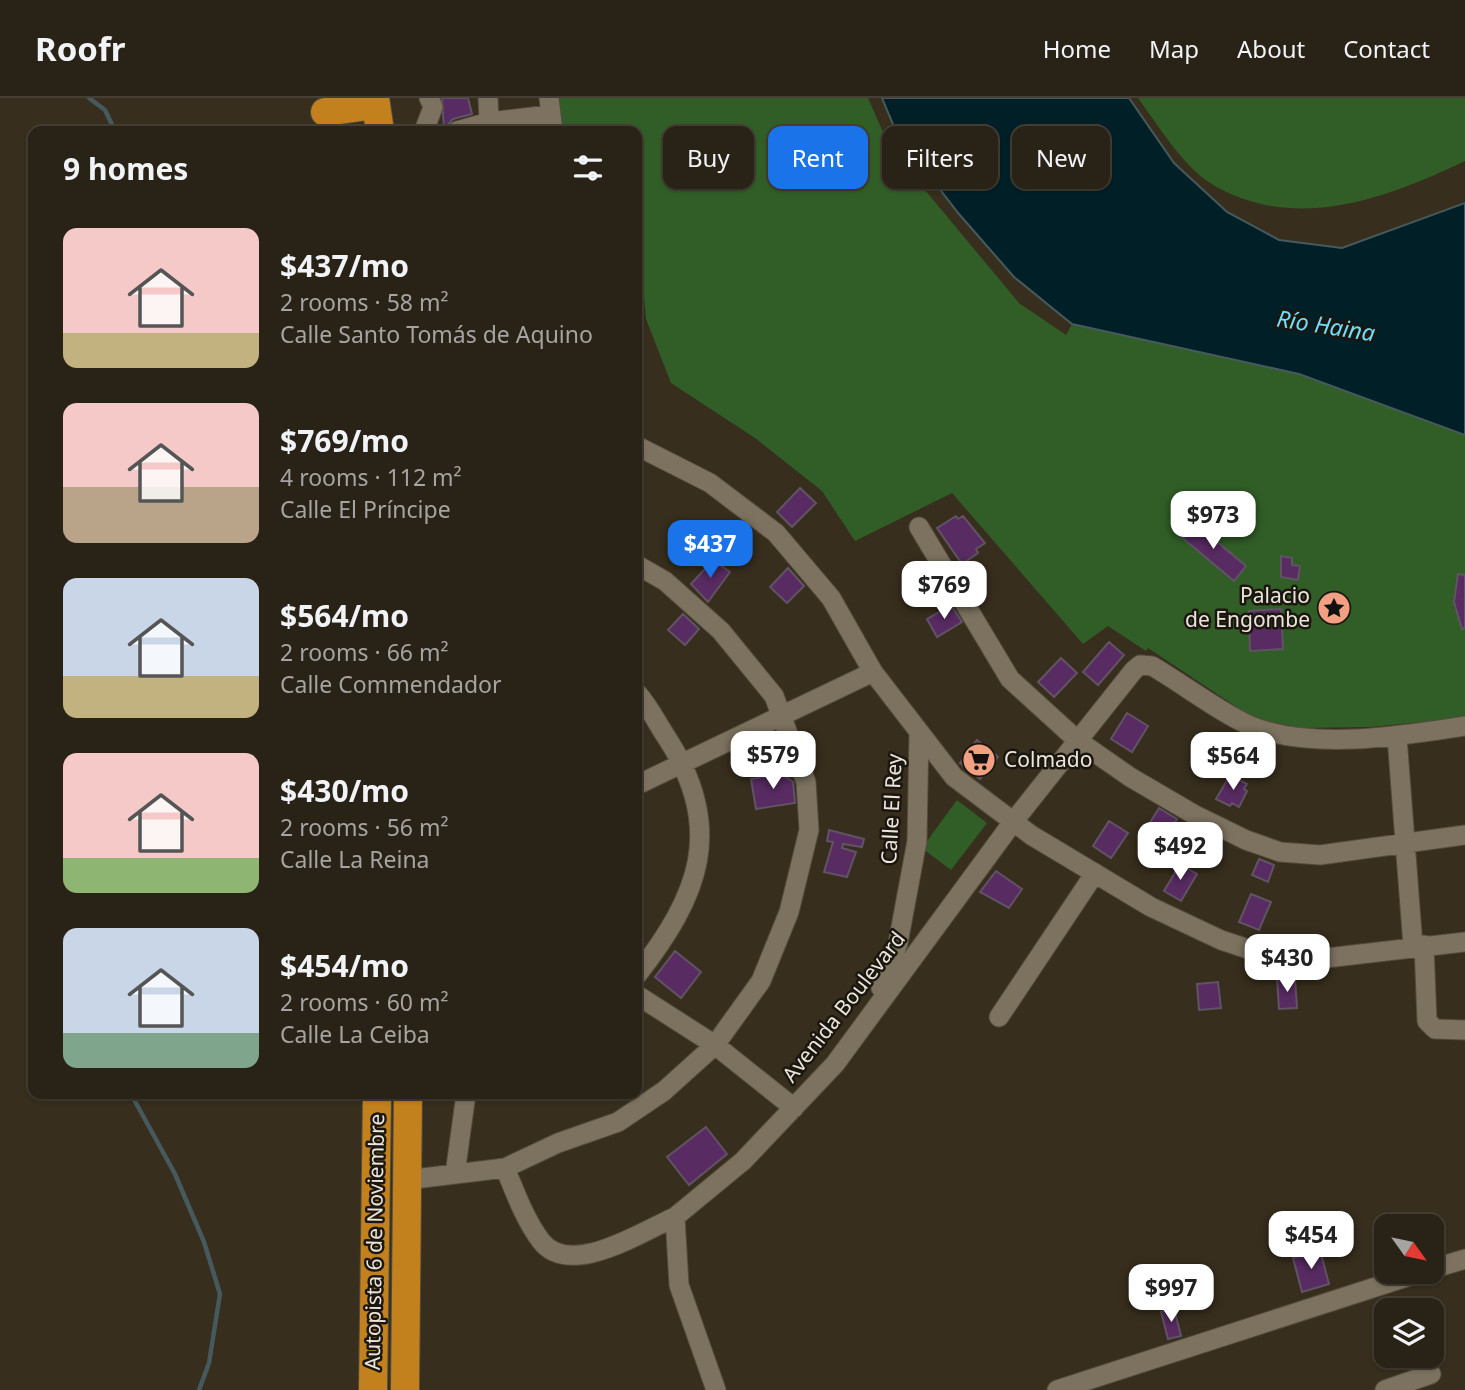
<!DOCTYPE html>
<html lang="en">
<head>
<meta charset="utf-8">
<style>
  body { margin:0; font-family:"Noto Sans",sans-serif; background:#352f23; color:#f1f3f6; height:100vh; display:flex; flex-direction:column; font-size:26px; white-space:nowrap }
  * { box-sizing:border-box; margin:0 }
  p { font-size:23px; color:#a5a4a1 }
  .icon { flex:none; width:38px; height:38px; fill:none; stroke:currentColor; stroke-width:2; stroke-linecap:round; stroke-linejoin:round }
  .map { position:relative; flex:1; overflow:hidden }
  .side { position:absolute; left:28px; top:28px; width:614px; height:973px; display:flex; flex-direction:column; background:#292216; border-radius:14px; box-shadow:0 2px 5px #0004,0 0 0 2px #453f35 }
  .side>* { flex:none }
  .banner { position:absolute; left:663px; top:28px; width:665px; height:63px; display:flex; gap:14px }
  .needle { width:46px; rotate:123deg }
  .fabs { position:absolute; left:1374px; top:1116px; display:grid; gap:14px }
  .fabs a { display:grid; place-items:center; width:70px; height:70px; border-radius:14px; background:#292216; box-shadow:0 2px 5px #0004,0 0 0 2px #453f35; font-size:35px }
  .price { position:absolute; translate:-50% -60px; padding:0 16px; border-radius:14px; background:#fff; color:#222; font-size:23px; line-height:46px; filter:drop-shadow(0 2px 4px #0008) }
  .price::after { content:''; position:absolute; left:50%; top:42px; width:21px; height:16px; margin-left:-10px; background:inherit; clip-path:polygon(0 0,100% 0,50% 100%) }
  .price.current { background:#1a73e8; color:#fff }
  ul { padding:0; list-style:none }
  li { display:flex; align-items:center; gap:21px; height:175px; padding:0 35px }
  li span { display:grid; place-items:center; flex:none; width:196px; height:140px; border-radius:14px; color:#555 }
  li>.icon { margin-inline-start:auto }
  span .icon { width:84px; height:84px; fill:#fffc; stroke-width:1 }
  li b { font-size:30px }
  h2 { display:flex; justify-content:space-between; align-items:center; height:84px; padding:0 35px; font-size:30px }
  .tag { padding:0 24px; border-radius:14px; background:#292216; box-shadow:0 2px 5px #0004,0 0 0 2px #453f35; font-size:24px; line-height:63px }
  .tag.current { background:#1a73e8; color:#fff }
  header { display:flex; align-items:center; gap:42px; box-sizing:border-box; height:98px; padding:0 35px; background:#292216; border-bottom:2px solid #453f35 }
  header strong { font-size:33px }
  nav { display:flex; gap:38px; margin-inline-start:auto; font-size:24px }
  .map>svg:first-child { display:block }
  .green { fill:#315e27 }
  .water { fill:#001f27; stroke:#465a5d; stroke-width:2 }
  .lines { fill:none; stroke-linecap:round; stroke-linejoin:round }
  .stream { stroke:#465a5d; stroke-width:4.5 }
  .building { fill:#592b63; stroke:#605363; stroke-width:2 }
  .minor-casing { stroke:#544c3d; stroke-width:21 }
  .highway-casing { stroke:#544c3d; stroke-width:30 }
  .minor { stroke:#7c725f; stroke-width:19 }
  .highway { stroke:#c3811d; stroke-width:28 }
  .labels { text-anchor:middle; stroke-width:5; stroke-linejoin:round; paint-order:stroke }
  .poi-label { font-size:21px; fill:#ebe5da; stroke:#1b1710; text-anchor:end }
  .street-label { font-size:21px; fill:#ebe5da; stroke:#1b1710 }
  .water-label { font-size:23px; font-style:italic; fill:#6edefa; stroke:#1b1710 }
</style>
</head>
<body>
<header>
<strong>Roofr</strong>
<nav><a>Home</a><a>Map</a><a>About</a><a>Contact</a></nav>
</header>
<div class="map">
<svg width="1465" height="1292" viewBox="0 0 1465 1292">
  <rect width="100%" height="100%" fill="#372e1d"/>
  <path class="green" d="M539,0H868L890,50L1019,205L1066,237L1072,226L1299,276L1465,337V620L1370,629L1300,630L1253,620L1148,550L1146,553L1108,528L1083,546L952,395L855,443L822,393L755,340L671,285L646,221L637,120V33H558L553,9Z
    M1138,0H1465V63C1385,101 1293,136 1210,85C1183,68 1157,26 1138,0Z
    M957,702L987,725L951,772L922,750Z"/>
  <path class="water" d="M882,0H1129L1174,65L1227,114L1279,142L1342,150L1465,105V337L1299,276L1072,226L1014,179L959,116L897,36Z"/>
  <g class="lines">
    <path class="stream" d="M89,0L105,12L115,33
      M131,996L175,1076L204,1144L220,1196L209,1265L199,1292"/>
  </g>
  <path class="building" d="M442,0H468L472,16L453,21L444,31Z
    M800,390L816,405L792,429L777,414Z
    M956,418L958,421L963,418L985,445L976,451L978,455L962,466L937,430Z
    M1192,423L1246,468L1234,483L1179,437Z
    M1281,458L1292,460V467L1300,468L1298,482L1281,479Z
    M713,462L730,474L708,504L691,486Z
    M788,470L804,488L787,505L770,489Z
    M1458,476L1465,477V530L1462,531L1454,504Z
    M951,507L962,524L937,539L927,521Z
    M1281,511L1283,551L1250,553L1249,513Z
    M683,516L699,531L685,547L668,532Z
    M1109,544L1124,557L1098,587L1083,574Z
    M1061,560L1077,575L1054,599L1038,584Z
    M1127,615L1148,628L1132,654L1111,641Z
    M977,642L998,659L980,681L960,665Z
    M782,676L793,684L795,705L756,711L751,681Z
    M1230,677L1247,686L1244,691L1247,693L1239,709L1232,705L1230,708L1216,701Z
    M1159,710L1177,721L1161,747L1143,736Z
    M1109,723L1128,735L1111,760L1093,748Z
    M829,732L864,741L862,749L843,746L842,750L856,754L847,779L824,774L833,744L827,743Z
    M1259,761L1274,767L1268,784L1252,777Z
    M1180,766L1197,776L1181,803L1164,793Z
    M996,773L1022,791L1009,810L980,794Z
    M1251,796L1271,804L1259,832L1239,824Z
    M675,853L701,874L681,900L655,879Z
    M1295,880L1297,910L1279,911L1277,881Z
    M1218,884L1221,910L1199,912L1197,886Z
    M706,1029L727,1056L689,1087L667,1059Z
    M1320,1152L1329,1186L1302,1194L1293,1160Z
    M1174,1210L1181,1238L1168,1241L1161,1214Z"/>
  <g class="lines">
    <defs>
      <path id="minor" d="M549,0L553,33
        M489,24L549,17
        M424,33L433,9L429,0
        M457,33L489,24L488,0
        M637,348L710,385L776,435L831,500L873,574L954,679L1031,737L1151,809L1221,842L1266,857L1309,862L1465,844
        M919,429L1010,581L1077,642L1130,679L1195,717L1246,742L1280,754L1320,757L1465,737
        M637,595C649,608 657,625 667,640C726,731 699,798 637,877
        M1397,639L1413,848
        M637,687L873,574
        M1424,847L1427,923L1435,931L1465,932
        M881,890L898,845L917,743L919,634
        M637,897L715,947L794,1010
        M999,919L1095,775
        M505,1070C515,1094 525,1122 541,1143C570,1181 643,1133 675,1119
        M455,1076L466,996
        M406,1082L505,1070L558,1045L618,1024L664,993L715,947L761,883L789,814L809,732L806,684L774,598L721,533L665,483L637,467
        M1432,1171L1465,1161
        M716,1292L679,1187L675,1119L743,1063L835,966L1013,724L1134,572L1140,567L1152,568C1180,584 1225,618 1253,629C1316,652 1401,638 1465,628
        M1057,1292L1422,1174
        M1385,1292L1431,1276"/>
      <path id="highway" d="M375,0L380,33
        M325,14L375,7
        M373,1292L377,996
        M405,1292L408,996"/>
    </defs>
    <use href="#minor" class="minor-casing"/>
    <use href="#highway" class="highway-casing"/>
    <use href="#minor" class="minor"/>
    <use href="#highway" class="highway"/>
  </g>
  <defs>
    <symbol id="sight-disc" viewBox="-11 -11 22 22"><circle r="9.5" fill="#f39f82" stroke="#1b1710"/><path d="M0-6L1.8-2.2L6-1.7L2.9 1.2L3.7 5.4L0 3.3L-3.7 5.4L-2.9 1.2L-6-1.7L-1.8-2.2Z" fill="#111"/></symbol>
    <symbol id="supermarket-disc" viewBox="-11 -11 22 22"><circle r="9.5" fill="#f39f82" stroke="#1b1710"/><path d="M-6-5.5h2.5l.6 2H6L4.5 2H-2.5L-4.4-4H-6ZM-1.5 3.2a1.3 1.3 0 1 0 .1 0ZM3 3.2a1.3 1.3 0 1 0 .1 0Z" fill="#111"/></symbol>
  </defs>
  <g fill-rule="evenodd">
    <use href="#sight-disc" x="1315" y="491" width="38" height="38"/>
    <use href="#supermarket-disc" x="960" y="643" width="38" height="38"/>
  </g>
  <g class="labels">
    <g class="poi-label">
      <text x="1310" y="505">Palacio<tspan x="1310" dy="24">de Engombe</tspan></text>
      <text x="1004" y="669" text-anchor="start">Colmado</text>
    </g>
    <g class="street-label">
      <text transform="translate(892 711) rotate(-87)" y="7">Calle El Rey</text>
      <text transform="translate(844 909) rotate(-52)" y="7">Avenida Boulevard</text>
      <text transform="translate(375 1144) rotate(-89)" y="7">Autopista 6 de Noviembre</text>
    </g>
    <g class="water-label">
      <text transform="translate(1326 228) rotate(9)" y="8">Río Haina</text>
    </g>
  </g>
</svg>
<div class="fabs">
<a><svg class="needle" viewBox="-14 -14 28 28"><path d="M0-13l5 13h-10z" fill="#e53935"/><path d="M0 13l5-13h-10z" fill="#a5a4a1"/></svg></a>
<a><svg class="icon" aria-label="layers" viewBox="0 0 24 24"><path d="M12 4l9 5-9 5-9-5zM3 14l9 5 9-5"/></svg></a>
</div>
<b class="price" style="left:1213px;top:453px">$973</b>
<b class="price current" style="left:710px;top:482px">$437</b>
<b class="price" style="left:944px;top:523px">$769</b>
<b class="price" style="left:773px;top:693px">$579</b>
<b class="price" style="left:1233px;top:694px">$564</b>
<b class="price" style="left:1180px;top:784px">$492</b>
<b class="price" style="left:1287px;top:896px">$430</b>
<b class="price" style="left:1311px;top:1173px">$454</b>
<b class="price" style="left:1171px;top:1226px">$997</b>
<div class="banner">
<a class="tag">Buy</a>
<a class="tag current">Rent</a>
<a class="tag">Filters</a>
<a class="tag">New</a>
</div>
<section class="side">
<h2>9 homes<svg class="icon" aria-label="filters" viewBox="0 0 24 24"><path d="M4 7h16M4 17h16"/><circle cx="9" cy="7" r="2"/><circle cx="15" cy="17" r="2"/></svg></h2>
<ul>
<li><span style="background:linear-gradient(#f6c9c9 75%,#c2b280 0)"><svg class="icon" aria-label="home" viewBox="0 0 24 24"><path d="M3 11l9-7 9 7M6 9v11h12V9"/></svg></span><div><b>$437/mo</b><p>2 rooms · 58 m²</p><p>Calle Santo Tomás de Aquino</p></div></li>
<li><span style="background:linear-gradient(#f6c9c9 60%,#b9a48a 0)"><svg class="icon" aria-label="home" viewBox="0 0 24 24"><path d="M3 11l9-7 9 7M6 9v11h12V9"/></svg></span><div><b>$769/mo</b><p>4 rooms · 112 m²</p><p>Calle El Príncipe</p></div></li>
<li><span style="background:linear-gradient(#c9d6e8 70%,#c2b280 0)"><svg class="icon" aria-label="home" viewBox="0 0 24 24"><path d="M3 11l9-7 9 7M6 9v11h12V9"/></svg></span><div><b>$564/mo</b><p>2 rooms · 66 m²</p><p>Calle Commendador</p></div></li>
<li><span style="background:linear-gradient(#f6c9c9 75%,#8fb573 0)"><svg class="icon" aria-label="home" viewBox="0 0 24 24"><path d="M3 11l9-7 9 7M6 9v11h12V9"/></svg></span><div><b>$430/mo</b><p>2 rooms · 56 m²</p><p>Calle La Reina</p></div></li>
<li><span style="background:linear-gradient(#c9d6e8 75%,#7fa58c 0)"><svg class="icon" aria-label="home" viewBox="0 0 24 24"><path d="M3 11l9-7 9 7M6 9v11h12V9"/></svg></span><div><b>$454/mo</b><p>2 rooms · 60 m²</p><p>Calle La Ceiba</p></div></li>
</ul>
</section>
</div>
</body>
</html>
